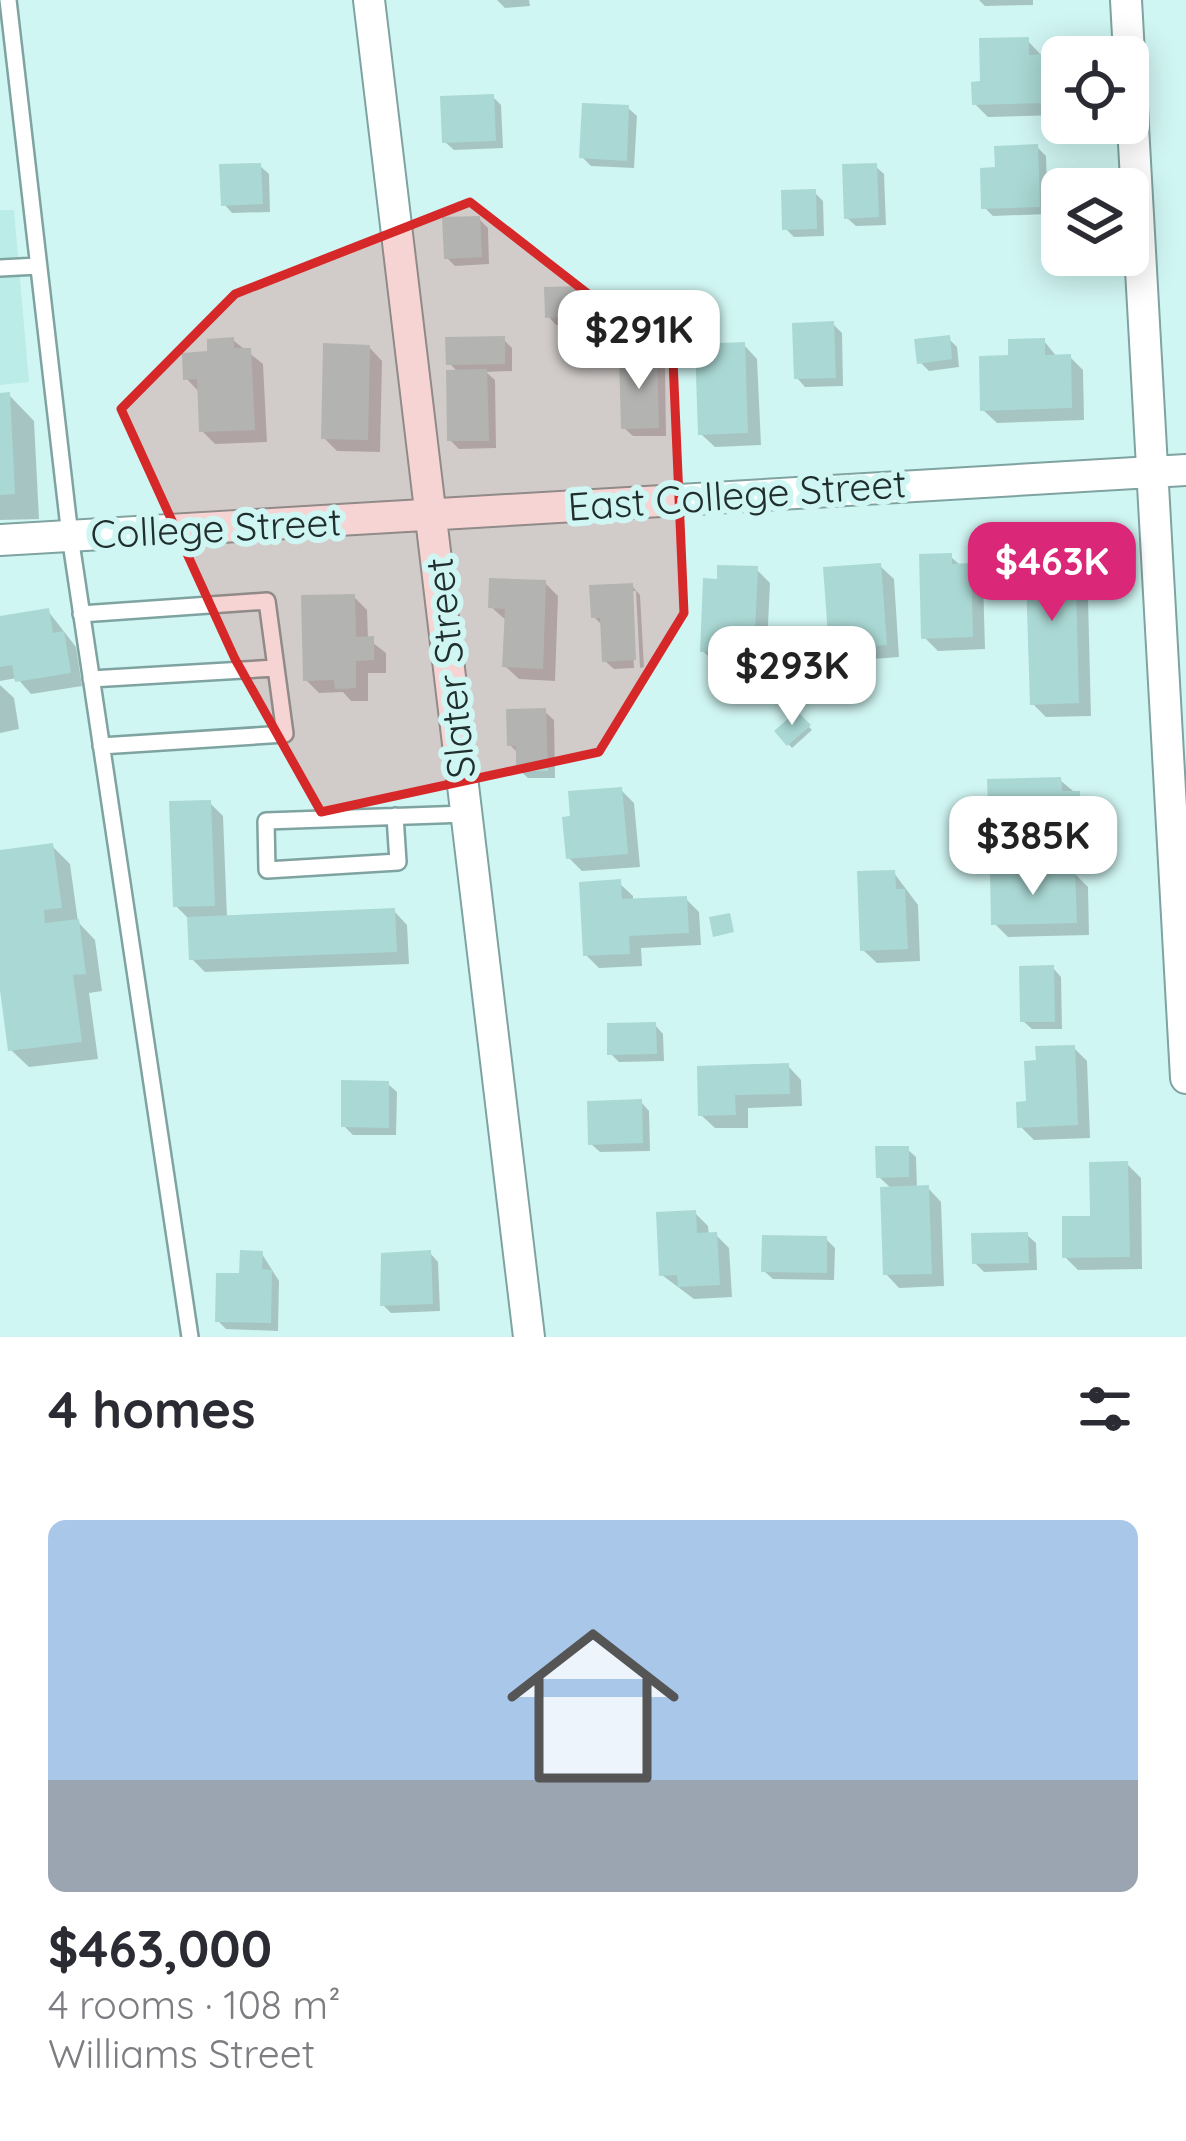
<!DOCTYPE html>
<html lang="en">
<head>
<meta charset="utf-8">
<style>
  body { margin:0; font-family:Quicksand,sans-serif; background:#f7f7f7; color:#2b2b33; height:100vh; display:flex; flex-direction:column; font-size:45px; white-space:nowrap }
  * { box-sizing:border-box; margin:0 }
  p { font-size:39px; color:#7c7c81 }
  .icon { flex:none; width:66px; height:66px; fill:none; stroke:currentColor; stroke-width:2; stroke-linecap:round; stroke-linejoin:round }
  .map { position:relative; height:1337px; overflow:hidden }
  .side { display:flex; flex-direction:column; background:#fff; flex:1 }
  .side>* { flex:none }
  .tools { position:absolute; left:1041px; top:36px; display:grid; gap:24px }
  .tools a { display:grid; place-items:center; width:108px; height:108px; border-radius:18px; background:#fff; box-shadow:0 6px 30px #0003; font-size:60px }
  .price { position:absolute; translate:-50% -102px; padding:0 27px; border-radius:24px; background:#fff; color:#222; font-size:39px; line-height:78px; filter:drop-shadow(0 3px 6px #0008) }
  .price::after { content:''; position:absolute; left:50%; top:72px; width:36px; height:27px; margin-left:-18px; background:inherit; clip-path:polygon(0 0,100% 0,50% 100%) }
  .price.active { background:#db2777; color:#fff }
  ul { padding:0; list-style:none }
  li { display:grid; align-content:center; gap:24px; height:636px; padding:0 48px }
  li+li { border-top:3px solid #e1e1e2 }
  li span { display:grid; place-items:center; height:372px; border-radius:18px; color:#555 }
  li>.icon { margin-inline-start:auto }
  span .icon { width:216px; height:216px; fill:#fffc; stroke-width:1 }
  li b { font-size:51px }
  h2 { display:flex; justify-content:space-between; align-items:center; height:144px; padding:0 48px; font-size:51px }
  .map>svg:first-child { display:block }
  .built { fill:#bcece8 }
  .shadow { fill:#0003 }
  .building { fill:#aad8d4 }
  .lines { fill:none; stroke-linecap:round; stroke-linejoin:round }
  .lane-casing { stroke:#7fa3a0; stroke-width:20 }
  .street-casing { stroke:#7fa3a0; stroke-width:34 }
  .lane { stroke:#fff; stroke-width:15 }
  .street { stroke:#fff; stroke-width:30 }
  .marked { fill:#d62828; fill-opacity:0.2; stroke:#d62828; stroke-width:9; stroke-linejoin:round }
  .labels { text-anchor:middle; stroke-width:12; stroke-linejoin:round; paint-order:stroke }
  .street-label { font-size:39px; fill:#202f2d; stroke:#d0f6f3 }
</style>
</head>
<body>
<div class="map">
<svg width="1186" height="1337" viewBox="0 0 1186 1337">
  <rect width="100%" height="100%" fill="#d0f6f3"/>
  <path class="built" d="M0,210H14L29,382L0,385Z"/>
  <path class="shadow" d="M497,0H529L530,6L505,8Z
    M979,0H1033V5L985,6Z
    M1027,40L1056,71L1057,115L988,117L975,104L983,84Z
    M493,97L501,105L503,148L454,150L445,142Z
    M628,108L637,116L634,168L591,166L582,157Z
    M1037,147L1046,156L1048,214L993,216L984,207L998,170Z
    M260,166L269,174L270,212L232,213L224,204Z
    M875,166L884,174L886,225L856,226L847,218Z
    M814,192L823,201L824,236L794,237L785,228Z
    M479,219L488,228L489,264L455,266L446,257Z
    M576,289L585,298L586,324L556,325L548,316Z
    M833,324L842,333L843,386L805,387L797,378Z
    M503,339L512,348V371L486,372L495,380L496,448L459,449L450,440L458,372L449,363Z
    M949,339L957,347L959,367L929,371L920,362Z
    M233,340L263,364L267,442L215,444L202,431L200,393L186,378L210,354Z
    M1044,341L1057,357H1070L1083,370L1084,420L997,423L983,410L1011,358Z
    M744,345L757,359L761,445L715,447L701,434Z
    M369,347L382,361L380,452L337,451L324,438Z
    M656,358L665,367L666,436H633L624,428Z
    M9,395L34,421L39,519L0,520V396Z
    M1073,547L1087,560L1091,716L1046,717L1033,704Z
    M950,556L961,566H970L983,580L985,649L938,651L924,637Z
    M880,566L894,579L899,657L845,661L831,648Z
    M756,569L770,583L766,666L716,664L703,651L720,582Z
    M545,583L558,596L555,681L519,679L505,666L507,621L491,607Z
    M632,586L640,595L644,667L640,668L636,591H630L634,668L614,669L605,661L604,627L594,617Z
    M354,597L367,610L368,639L386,653V673H368V701H351L343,692L319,693L306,680Z
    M48,611L76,647L82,686L31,694L17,678L0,681V619Z
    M0,685L14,698L19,729L0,733Z
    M545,712L554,720L555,778H528L519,770V754L510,745Z
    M797,715L812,730L792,748L778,732Z
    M1060,780L1092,807L1093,841L1005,843L992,830Z
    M621,790L634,803L640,867L582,871L569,858Z
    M210,803L223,816L227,918L394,911L407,925L409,964L205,972L192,959L190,920L176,906Z
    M52,846L70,864L78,922L95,940L102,991L89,993L98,1059L29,1067L11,1050L0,967V853Z
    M894,873L918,905L920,961L877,963L863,950Z
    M1074,873L1088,887L1089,935L1008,937L994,923Z
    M619,883L633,896V902L686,899L699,912L701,945L641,948L642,966L599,968L586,955Z
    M1053,968L1061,977L1062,1029H1032L1023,1021Z
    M655,1025L663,1034L664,1061L619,1062L610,1053Z
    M1074,1048L1087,1061L1090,1138L1034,1140L1020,1126L1039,1063Z
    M788,1066L801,1080L802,1106L748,1108V1128H715L701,1115L700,1068Z
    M388,1084L397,1092L396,1135H353L344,1126Z
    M641,1102L649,1111L650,1151L600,1152L591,1144Z
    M907,1149L916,1157L917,1189L928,1188L941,1202L944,1286L899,1288L886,1274L892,1189L879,1177Z
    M1127,1164L1141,1178L1142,1269L1078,1270L1065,1257Z
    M695,1213L708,1226L709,1236L716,1235L729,1248L732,1297L694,1299L662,1275Z
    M1027,1235L1036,1243L1037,1270L984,1272L975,1263Z
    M826,1239L835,1248L834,1280L773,1279L764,1271Z
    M430,1253L438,1262L440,1311L391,1313L383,1305Z
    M262,1254L279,1281L278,1331L226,1329L218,1321L242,1276Z"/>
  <path class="building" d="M1029,37V55L1044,54L1045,103L972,105L971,82L980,81L979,38Z
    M494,94L496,141L442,143L440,96Z
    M582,103L629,105L627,161L579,158Z
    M1038,144L1040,207L981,209L980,168L995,167L994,146Z
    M261,163L263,204L221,206L219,164Z
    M877,163L879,217L844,219L842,164Z
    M816,189L817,229L782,230L781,190Z
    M480,216L482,257L444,259L442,217Z
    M578,286L579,316L545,318L544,287Z
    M834,321L836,378L794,379L792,323Z
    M950,335L952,359L917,364L914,339Z
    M505,336V364L446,365L445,337Z
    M234,337V348H251L255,430L199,432L197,379L183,380L182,353L207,351V339Z
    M1045,338V355L1071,354L1072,408L980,411L979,356L1008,355V339Z
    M745,342L748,433L698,435L695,344Z
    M323,343L370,345L368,440L321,439Z
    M657,355L659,428L621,429L619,356Z
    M487,369L489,441H447L446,370Z
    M10,392L15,494L0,495V393Z
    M1075,544L1079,703L1030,705L1025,545Z
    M952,553V564L971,563L973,637L921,639L919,554Z
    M881,563L887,645L829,649L823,567Z
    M717,565L758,566L754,654L700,652L703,578L717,579Z
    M489,578L546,580L543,669L502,667L505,609L488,608Z
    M633,583L636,660L602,662L600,618H591L589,585Z
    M355,594L356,637L374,636V660L356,661V688L335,689L334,680L303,681L301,595Z
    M49,608L53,633L64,631L71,673L15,682L12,665L0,667V616Z
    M546,708L548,771H516V746H507L506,709Z
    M797,711L811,725L787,746L774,731Z
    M1061,777L1062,791H1080L1081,828L989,831L987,779Z
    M622,787L628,854L566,859L562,817L570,816L568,791Z
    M211,800L215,906L173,907L169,801Z
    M53,843L62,908L44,910L45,923L79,919L86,974L73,975L82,1042L8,1051L0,990V850Z
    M895,870L896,889H905L908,949L860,951L857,871Z
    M1075,870L1077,923L991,925L990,872Z
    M621,879L622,899L687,896L689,933L629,936L630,954L583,956L579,882Z
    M395,908L397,952L189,960L187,917Z
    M730,913L734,932L713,937L709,917Z
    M1054,965L1055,1022H1020L1019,966Z
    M656,1022L657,1054L607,1055V1023Z
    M1075,1045L1078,1125L1017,1128L1016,1102L1026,1101L1024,1061L1036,1060L1035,1046Z
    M789,1063L790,1094L735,1095L736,1115L698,1116L697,1066Z
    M341,1080L389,1081V1128L341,1127Z
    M642,1099L643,1143L588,1145L587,1101Z
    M875,1146H909V1177L876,1178Z
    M1128,1161L1130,1257L1062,1258V1216H1090L1089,1162Z
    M929,1185L932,1274L883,1275L880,1187Z
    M696,1210L697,1233L717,1232L720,1285L678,1287L677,1275L659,1276L656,1212Z
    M1028,1232L1029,1263L972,1264L971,1233Z
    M762,1235L827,1236V1273L761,1272Z
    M240,1250L263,1251L262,1269L272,1270L271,1323L215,1322L216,1273H239Z
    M431,1250L433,1304L380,1306L381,1253Z"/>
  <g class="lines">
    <defs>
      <path id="lane" d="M8,0L70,536L190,1337
        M0,268L38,266
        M81,614L267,601L285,734L101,746
        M91,679L276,668
        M395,816L398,862L267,870L266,821L466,814"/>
      <path id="street" d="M369,0L529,1337
        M1126,0L1186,1078
        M0,540L1186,470"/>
    </defs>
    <use href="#lane" class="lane-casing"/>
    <use href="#street" class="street-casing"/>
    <use href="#lane" class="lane"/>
    <use href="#street" class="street"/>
  </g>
  <path class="marked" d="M470,202L673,360L684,613L599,752L321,812L235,659L121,409L235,294Z"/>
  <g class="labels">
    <g class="street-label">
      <text transform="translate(737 495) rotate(-4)" y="14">East College Street</text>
      <text transform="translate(216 528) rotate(-3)" y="14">College Street</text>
      <text transform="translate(450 668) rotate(-96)" y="14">Slater Street</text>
    </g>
  </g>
</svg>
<div class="tools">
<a><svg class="icon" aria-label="locate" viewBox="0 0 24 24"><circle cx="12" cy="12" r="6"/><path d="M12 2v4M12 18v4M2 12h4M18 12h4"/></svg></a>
<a><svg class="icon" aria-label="layers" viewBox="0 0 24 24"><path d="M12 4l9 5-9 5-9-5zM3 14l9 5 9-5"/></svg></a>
</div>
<b class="price" style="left:639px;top:392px">$291K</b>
<b class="price active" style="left:1052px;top:624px">$463K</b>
<b class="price" style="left:792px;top:728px">$293K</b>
<b class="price" style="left:1033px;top:898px">$385K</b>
</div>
<section class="side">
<h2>4 homes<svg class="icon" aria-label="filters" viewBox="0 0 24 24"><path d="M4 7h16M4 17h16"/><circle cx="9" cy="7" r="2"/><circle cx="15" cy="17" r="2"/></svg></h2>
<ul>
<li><span style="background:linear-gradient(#a9c7e8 70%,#9aa5b1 0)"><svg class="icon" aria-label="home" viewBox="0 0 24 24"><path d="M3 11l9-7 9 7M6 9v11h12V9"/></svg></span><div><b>$463,000</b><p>4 rooms · 108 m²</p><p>Williams Street</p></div></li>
</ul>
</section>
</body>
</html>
